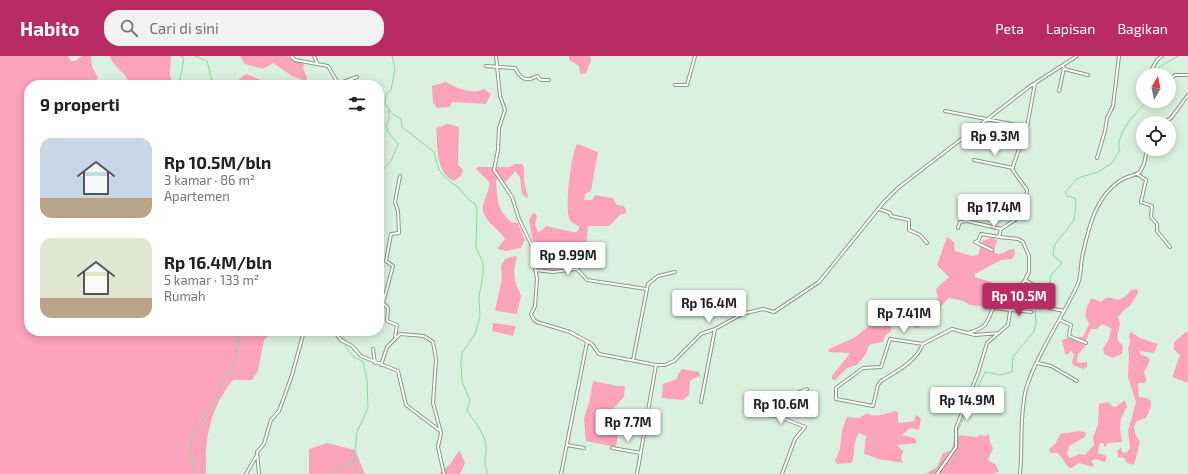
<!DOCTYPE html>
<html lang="id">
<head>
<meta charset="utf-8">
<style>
  body { margin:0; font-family:"Exo 2",sans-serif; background:#f2f2f2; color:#202124; height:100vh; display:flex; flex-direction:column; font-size:15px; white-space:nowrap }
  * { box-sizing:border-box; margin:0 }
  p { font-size:13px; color:#757577 }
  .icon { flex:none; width:22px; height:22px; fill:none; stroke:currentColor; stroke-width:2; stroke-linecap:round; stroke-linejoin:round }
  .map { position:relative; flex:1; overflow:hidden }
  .drawer { position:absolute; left:24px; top:24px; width:360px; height:256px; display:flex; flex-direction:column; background:#fff; border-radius:16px; box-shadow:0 2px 10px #0003 }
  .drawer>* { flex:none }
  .needle { width:26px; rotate:9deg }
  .tools { position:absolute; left:1136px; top:12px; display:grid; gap:8px }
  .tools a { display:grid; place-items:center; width:40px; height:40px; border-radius:50%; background:#fff; box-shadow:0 2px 10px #0003; font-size:20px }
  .price { position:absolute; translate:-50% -34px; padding:0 9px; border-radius:4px; background:#fff; color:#222; font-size:13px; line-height:26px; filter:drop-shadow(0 1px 2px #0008) }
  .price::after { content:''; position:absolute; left:50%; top:24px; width:12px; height:9px; margin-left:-6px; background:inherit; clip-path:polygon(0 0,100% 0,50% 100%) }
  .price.on { background:#b92c63; color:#fff }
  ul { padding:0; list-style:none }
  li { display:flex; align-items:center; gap:12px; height:100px; padding:0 16px }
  li span { display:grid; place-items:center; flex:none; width:112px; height:80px; border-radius:12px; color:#555 }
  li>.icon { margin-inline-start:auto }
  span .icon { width:48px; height:48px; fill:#fffc; stroke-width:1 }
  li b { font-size:17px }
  h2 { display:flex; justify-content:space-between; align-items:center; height:48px; padding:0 16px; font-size:17px }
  header { display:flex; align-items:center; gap:24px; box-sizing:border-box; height:56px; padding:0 20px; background:#b92c63; color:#fff }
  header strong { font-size:19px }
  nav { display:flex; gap:22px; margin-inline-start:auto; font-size:14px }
  .search { width:280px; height:36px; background:#f2f2f2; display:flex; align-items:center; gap:10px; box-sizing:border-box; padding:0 14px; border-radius:16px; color:#757577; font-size:15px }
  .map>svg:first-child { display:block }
  .green { fill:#fda4bc }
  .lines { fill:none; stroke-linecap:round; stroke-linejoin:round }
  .stream { stroke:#86db9a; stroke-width:1 }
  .street-casing { stroke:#869989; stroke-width:4 }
  .street { stroke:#fff; stroke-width:2 }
</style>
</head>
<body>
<header>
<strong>Habito</strong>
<div class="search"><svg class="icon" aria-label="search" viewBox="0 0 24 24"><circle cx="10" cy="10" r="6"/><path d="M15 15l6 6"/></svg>Cari di sini</div>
<nav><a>Peta</a><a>Lapisan</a><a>Bagikan</a></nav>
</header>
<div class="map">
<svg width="1188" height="418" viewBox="0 0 1188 418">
  <rect width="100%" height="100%" fill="#dbf1df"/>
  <path class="green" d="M0,0H68L71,5H75L82,0H91L92,10L98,22L91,29H29V275L271,276L270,279L264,284L258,315L252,324H233C209,354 205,382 206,418H0Z
    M110,0H171L170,19L173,29H130C127,16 112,11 110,0Z
    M240,0H287L291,3L304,8L303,12L307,21L306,25L292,20L273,7L263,13L245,8Z
    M569,0H590L591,5L586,17L580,18L579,10L569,4Z
    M246,18L268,27L290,29H232Z
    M446,26C456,32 472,39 484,33L491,38L486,48L452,46L450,51L437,52L433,47L432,30Z
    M448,68L459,71L458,108L463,114L461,120L454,125C435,117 438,89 436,72Z
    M577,88L598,96L591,135L585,138L584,144H592L595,139L613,142L617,149L624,150L626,154L625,158H621L609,170H588L586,193L584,201L562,203L561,212C552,214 544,215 537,210L529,164L532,158L535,157L537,160L535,168L538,176L541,175L546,170L573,176H577L579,173V170C575,168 570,166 569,162C565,149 571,99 577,88Z
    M514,108H522L524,111V125L528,141L527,142L522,138L520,121L515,115L506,126L497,123L496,125C498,146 496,151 511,166L518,167L525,184L521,192L506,195L497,193L505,183C499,173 480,163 483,150C484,141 490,136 489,126L476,113L478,111H510Z
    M947,181L954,186L955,195L972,200L978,199L982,185L991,182L997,184L994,196C1003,202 1006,192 1014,193L1015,198L1012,203L1001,204L975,218V221L994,227L995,238L983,250L970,249L963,245L949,242L939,252L926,255L928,266L925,269L916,272L907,267L891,268V275L885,280L883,286L871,288L868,291L866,298L857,309L847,312L835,324L832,323V320L850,297L829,296L828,294L831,292L854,282L870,269L882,270L887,266L898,251L917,247L927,250L938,242L936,233L949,221L937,209Z
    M515,200L517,201C512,220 514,223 521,240L517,258L496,255L495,254L502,223L501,210L505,203Z
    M1137,233L1138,237L1130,250L1125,253L1118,261L1120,267L1117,283L1123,290L1122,298L1113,302L1104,298L1103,292L1109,283L1111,272L1102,268L1097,273H1091L1086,284L1085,291L1078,298L1077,306L1081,307L1087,306V311L1083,313L1073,309L1072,306L1074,298L1071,295L1067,299L1065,298L1062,284C1069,281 1075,282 1083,281L1089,268C1083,257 1086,253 1091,242L1101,246C1112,234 1117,254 1131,234Z
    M493,267L516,270L513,280L492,275Z
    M1131,276L1140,282L1158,288L1154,297L1140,295V298L1148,301L1150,305L1144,316L1146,323L1145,327H1138L1139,341L1147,342L1151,345V351L1146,362L1137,365L1134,370L1135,377L1140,386L1134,409L1127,407L1124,402L1118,401L1117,395L1121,391L1122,396L1126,397L1130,392L1128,375L1136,346L1128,321L1129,299L1128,293L1130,286L1129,279Z
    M1186,276H1188V327L1172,321L1180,299L1174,294V286Z
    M682,313L699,316L700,320C686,324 691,327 689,339L683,344L662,342L663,328L677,323L678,318Z
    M593,325L618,330H625L624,341L612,354V358L620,363L616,391L586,385L584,362L589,347Z
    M1125,344L1127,351L1121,362L1120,373L1122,386L1108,387L1105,391L1103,387H1100L1098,397L1107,400L1105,406L1095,403L1091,405L1094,409L1093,411L1079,407L1072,412H1069L1058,397H1050L1049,393L1055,388L1061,377C1070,379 1078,372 1086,377L1085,381L1069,390L1067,398L1070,402L1079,398L1085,399L1094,389L1093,381L1098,369L1099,348L1108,346L1112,350L1116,351Z
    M895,355L898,356V365L899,367L914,365L916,359L921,362L919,374L910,372L902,379L915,382L917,387L897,389L903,395L901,402L903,407L879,403L864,398L866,380L859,377C852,387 856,397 852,407L837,408L835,405L840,393L842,374L847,361L859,362L867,357C876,363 886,357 895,355Z
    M989,378L990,386L993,392L988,404L996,409L999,416L992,418H926L937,411L943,397L952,394L954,383L960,379L977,381L979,379L985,380Z
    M327,387L355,394L365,418H309V393Z
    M460,395L465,407L460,418H439L450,408L458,396Z"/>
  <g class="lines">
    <path class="stream" d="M195,0L207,5L213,29
      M392,0L395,13L391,34L386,38L385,48L394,59L401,63L402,71L434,96L439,114L446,122L460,133L469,144L475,148L477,154L476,191L483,207V218L479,241L480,260L475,278L462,297L461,306L462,326L470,344L467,355C474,364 484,377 486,389C487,400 482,406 488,418
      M1160,19L1159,11L1178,0
      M179,29L184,2L181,0
      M379,118L391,105L398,88L388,76L386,69L389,64V54
      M954,396L958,389V374L985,316L1000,319L1012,316L1013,301L1034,275L1036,267L1035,252L1039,244L1048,238L1051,219L1062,207L1053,199L1054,191L1057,186L1074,164L1076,146L1075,142L1067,140L1065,136L1078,122L1098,116L1112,107L1120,94C1113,81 1138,53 1148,45
      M354,405L357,418
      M195,418L190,396L192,383L233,310L239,285L237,275
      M330,418L354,405L357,376L368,352L367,324L363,306L354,301L346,292L345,284L340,275
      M931,418L951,397"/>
    <defs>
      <path id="street" d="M291,0L295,4L328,10L339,29
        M314,0L317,7
        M496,0L500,40L505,54L499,72L498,94L494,114L512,141L519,163L532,190L537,223L535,250L531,258L534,264L537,266L570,276L592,288L599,298L656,309H665L674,305L701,278L715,273L742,258L763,253L774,256L819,226L883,147L898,132L1029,31L1077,0
        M486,10L515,12C520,22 526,27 537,20L541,24H549
        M1064,13L1088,19
        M1153,19L1152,13L1157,4L1162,0
        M1169,24L1175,19H1188
        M335,29L357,21
        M675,29H687L695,0
        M1059,35L1064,12L1063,10
        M945,55L1027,71
        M1163,67L1171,62L1188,39
        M1097,102L1105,75L1107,62L1113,50L1119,0
        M974,104L1013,112
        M1137,118L1146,124L1141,146L1152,150L1151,161L1157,168V175L1170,191
        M879,153L890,157L891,160L909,164V174L920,179L927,187
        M958,172L960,166L967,165L1001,173
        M992,194L975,186L978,185L981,178L999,181
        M535,214L553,216L577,213L587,224L646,233
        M1025,224L1037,231L1036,244L1049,252L1064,255
        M1060,264L1071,269L1069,280L1086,287
        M334,275L341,284L352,290L361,300L398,315L406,349L439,374
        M968,277C986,272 987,268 993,252L1031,256
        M395,281L397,269L387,265L388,252L383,247L393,210L386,205L391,178L399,177L398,155L395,146L400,120
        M923,288C916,306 897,315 881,325L878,329L873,350L836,343V332L863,312L881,311L890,283L923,288L952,273L975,279L999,277
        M373,293L375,307
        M633,304L648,228L658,220L675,216
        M1038,307L1051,310L1077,325
        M381,309L387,291L400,278L424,280L433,286L436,303L433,347L441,377L438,391L444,418
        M701,346L715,273
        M567,389L584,392
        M612,392L641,397
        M246,418L257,399
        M259,418L257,396L264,388L271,364L279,355L292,319L304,275
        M561,418L587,286
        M637,418L656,309
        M782,418L795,383L805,371L777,360L768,359C776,343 791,340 807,333
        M937,418L956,391V372L978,317L987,287L1008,269L1012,242L1025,224L1029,216V200L1023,186L1018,183L999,181L1001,173C1022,160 1024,159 1027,134L1012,113L1027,71L1035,27
        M1020,418C1023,390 1019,361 1026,333C1036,300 1062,262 1077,230C1082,220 1080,208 1083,197C1089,170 1096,140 1121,124C1127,120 1134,120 1140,116L1144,108L1147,93"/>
    </defs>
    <use href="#street" class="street-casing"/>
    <use href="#street" class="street"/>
  </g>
</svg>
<div class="tools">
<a><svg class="needle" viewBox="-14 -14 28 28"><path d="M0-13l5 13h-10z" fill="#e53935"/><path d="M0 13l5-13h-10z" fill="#757577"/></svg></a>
<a><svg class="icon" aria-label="locate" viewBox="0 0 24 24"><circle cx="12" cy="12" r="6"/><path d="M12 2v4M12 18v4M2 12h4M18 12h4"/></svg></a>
</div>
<b class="price" style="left:995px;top:101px">Rp 9.3M</b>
<b class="price" style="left:994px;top:172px">Rp 17.4M</b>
<b class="price" style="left:568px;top:220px">Rp 9.99M</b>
<b class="price on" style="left:1019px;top:261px">Rp 10.5M</b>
<b class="price" style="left:709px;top:268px">Rp 16.4M</b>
<b class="price" style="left:904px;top:278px">Rp 7.41M</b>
<b class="price" style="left:967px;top:365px">Rp 14.9M</b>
<b class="price" style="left:781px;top:369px">Rp 10.6M</b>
<b class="price" style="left:628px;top:387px">Rp 7.7M</b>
<section class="drawer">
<h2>9 properti<svg class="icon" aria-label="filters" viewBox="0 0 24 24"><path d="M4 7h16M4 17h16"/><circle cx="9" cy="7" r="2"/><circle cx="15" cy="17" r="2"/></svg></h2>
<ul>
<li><span style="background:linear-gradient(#c9d6e8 75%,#b9a48a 0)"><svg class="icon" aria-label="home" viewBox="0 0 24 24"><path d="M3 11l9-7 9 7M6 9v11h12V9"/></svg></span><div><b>Rp 10.5M/bln</b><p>3 kamar · 86 m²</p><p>Apartemen</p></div></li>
<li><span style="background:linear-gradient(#dfe7d0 75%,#b9a48a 0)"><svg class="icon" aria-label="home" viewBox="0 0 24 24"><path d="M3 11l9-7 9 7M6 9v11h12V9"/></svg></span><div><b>Rp 16.4M/bln</b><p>5 kamar · 133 m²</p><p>Rumah</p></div></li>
</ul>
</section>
</div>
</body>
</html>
